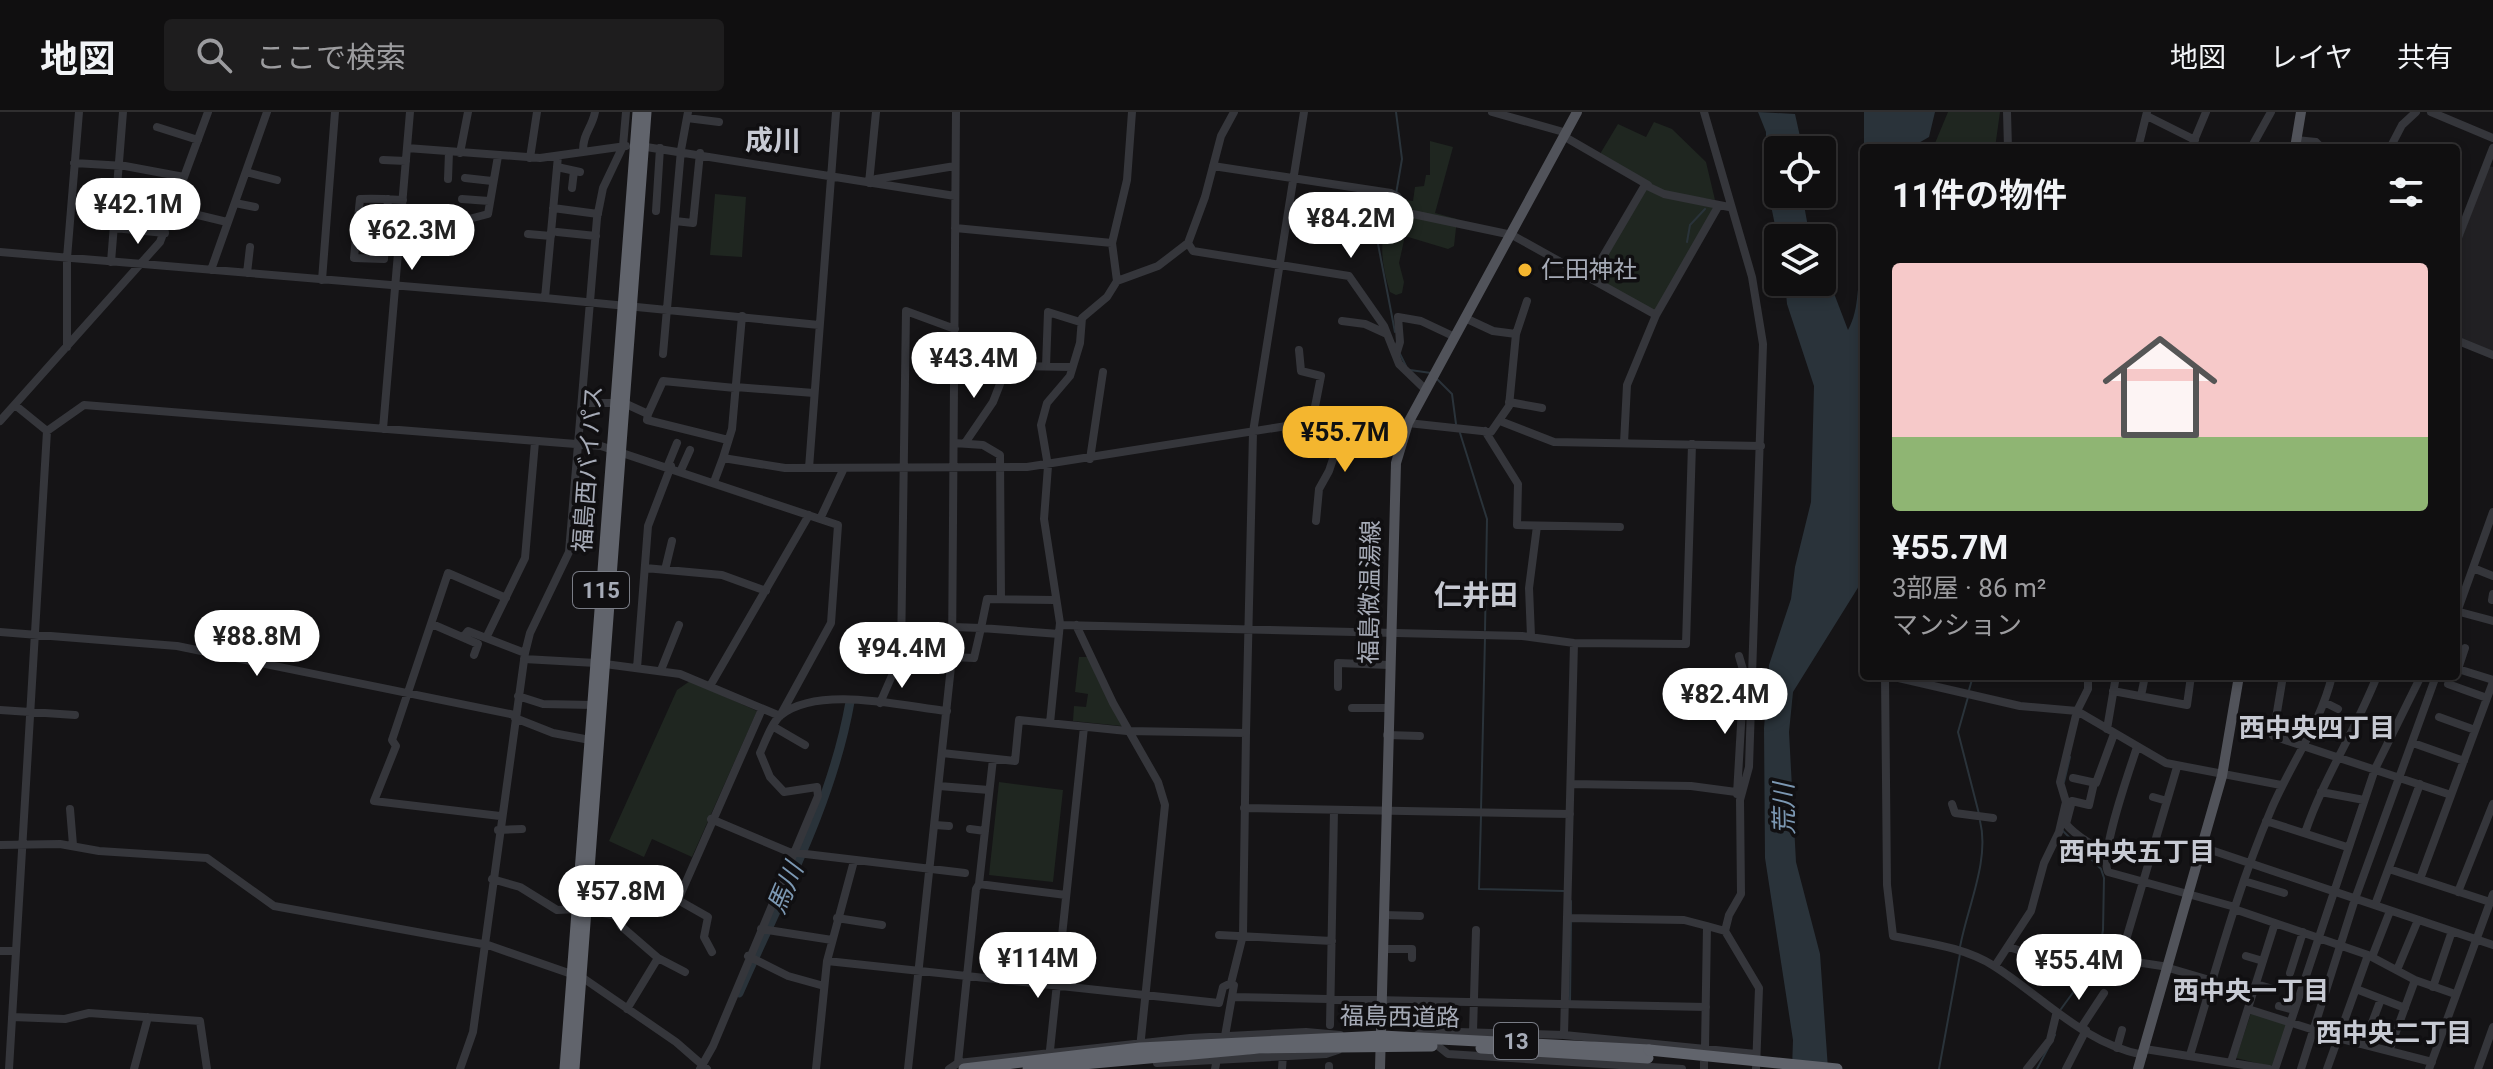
<!DOCTYPE html>
<html lang="ja">
<head>
<meta charset="utf-8">
<style>
  body { margin:0; font-family:Roboto,"Noto Sans JP",sans-serif; background:#1e1d1e; color:#f1f3f6; height:100vh; display:flex; flex-direction:column; font-size:30px; white-space:nowrap }
  * { box-sizing:border-box; margin:0 }
  p { font-size:26px; color:#9c9c9f }
  .icon { flex:none; width:44px; height:44px; fill:none; stroke:currentColor; stroke-width:2; stroke-linecap:round; stroke-linejoin:round }
  .map { position:relative; flex:1; overflow:hidden }
  .side { position:absolute; left:1860px; top:32px; width:600px; height:536px; display:flex; flex-direction:column; background:#100f10; border-radius:8px; box-shadow:0 4px 12px #0003,0 0 0 2px #302f30 }
  .side>* { flex:none }
  .controls { position:absolute; left:1764px; top:24px; display:grid; gap:16px }
  .controls a { display:grid; place-items:center; width:72px; height:72px; border-radius:8px; background:#100f10; box-shadow:0 4px 12px #0003,0 0 0 2px #302f30; font-size:40px }
  .price { position:absolute; translate:-50% -68px; padding:0 18px; border-radius:28px; background:#fff; color:#222; font-size:26px; line-height:52px; filter:drop-shadow(0 2px 4px #0008) }
  .price::after { content:''; position:absolute; left:50%; top:48px; width:24px; height:18px; margin-left:-12px; background:inherit; clip-path:polygon(0 0,100% 0,50% 100%) }
  .price.on { background:#f4b62f; color:#111 }
  ul { padding:0; list-style:none }
  li { display:grid; align-content:center; gap:16px; height:424px; padding:0 32px }
  li span { display:grid; place-items:center; height:248px; border-radius:8px; color:#555 }
  li>.icon { margin-inline-start:auto }
  span .icon { width:144px; height:144px; fill:#fffc; stroke-width:1 }
  li b { font-size:34px }
  h2 { display:flex; justify-content:space-between; align-items:center; height:96px; padding:0 32px; font-size:34px }
  header { display:flex; align-items:center; gap:48px; box-sizing:border-box; height:112px; padding:0 40px; background:#100f10; border-bottom:2px solid #302f30 }
  header strong { font-size:38px }
  nav { display:flex; gap:44px; margin-inline-start:auto; font-size:28px }
  .search { width:560px; height:72px; background:#1e1d1e; display:flex; align-items:center; gap:20px; box-sizing:border-box; padding:0 28px; border-radius:8px; color:#9c9c9f; font-size:30px }
  .map>svg:first-child { display:block }
  .built { fill:#212023 }
  .green { fill:#1f2620 }
  .water { fill:#2a333a }
  .lines { fill:none; stroke-linecap:round; stroke-linejoin:round }
  .stream { stroke:#2a333a; stroke-width:2 }
  .river { stroke:#2a333a; stroke-width:9 }
  .minor-tunnel { stroke:#323236; stroke-width:8; stroke-dasharray:8 4; stroke-linecap:butt }
  .minor { stroke:#35363b; stroke-width:8 }
  .major { stroke:#51535a; stroke-width:10 }
  .highway { stroke:#61646c; stroke-width:11 }
  .highway-bridge { stroke:#61646c; stroke-width:11 }
  .poi-dot { fill:#f4b62f; stroke:#100f11; stroke-width:3 }
  .labels { text-anchor:middle; stroke-width:7; stroke-linejoin:round; paint-order:stroke }
  .shield { fill:#100f11; stroke:#797c85; stroke-width:2 }
  .shield-label { font-size:22px; font-weight:bold; fill:#a6abb7 }
  .poi-label { font-size:24px; fill:#a6abb7; stroke:#100f11; text-anchor:start }
  .street-label { font-size:24px; fill:#a6abb7; stroke:#100f11 }
  .neighbourhood-label { font-size:26px; font-weight:bold; fill:#c7cad3; stroke:#100f11 }
  .water-label { font-size:26px; font-style:italic; fill:#7c98b3; stroke:#100f11 }
  .quarter-label { font-size:28px; font-weight:bold; fill:#c7cad3; stroke:#100f11 }
</style>
</head>
<body>
<header>
<strong>地図</strong>
<div class="search"><svg class="icon" aria-label="search" viewBox="0 0 24 24"><circle cx="10" cy="10" r="6"/><path d="M15 15l6 6"/></svg>ここで検索</div>
<nav><a>地図</a><a>レイヤ</a><a>共有</a></nav>
</header>
<div class="map">
<svg width="2493" height="957" viewBox="0 0 2493 957">
  <rect width="100%" height="100%" fill="#151416"/>
  <path class="built" d="M2489,54L2493,55V240L2456,225V142Z"/>
  <path class="green" d="M1948,0H2000L1995,36H1933Z
    M1654,10L1672,17L1706,50L1715,88L1665,80L1600,42L1618,12L1646,25Z
    M1430,29L1453,35L1435,101L1457,107L1454,134L1448,137L1405,124L1399,151L1404,170L1402,181L1396,183L1390,180C1379,145 1378,119 1398,87L1413,89L1415,75L1424,74L1426,63H1430Z
    M1646,75L1716,93L1655,201L1593,165Z
    M715,82L746,85L742,145L710,143Z
    M1079,545H1090L1096,564L1122,614L1073,609L1074,594L1086,595L1088,582L1075,580Z
    M690,569L757,599L692,745L652,727L644,745L609,729L677,578Z
    M999,670L1063,678L1053,770L989,763Z
    M2251,901L2287,912L2273,955L2236,946Z"/>
  <path class="water" d="M1758,0L1795,2L1803,38H1778V82H1802L1810,126L1778,128L1766,69V20Z
    M1864,0H1935L1929,25L1910,36H1864Z
    M1864,146V466L1793,580L1789,620L1796,750L1820,842L1828,957H1792L1793,928L1765,746L1764,616L1769,553L1791,487L1795,455L1811,390L1814,274L1787,192L1785,170H1822V150L1848,218C1861,195 1855,171 1864,146Z"/>
  <g class="lines">
    <path class="stream" d="M1396,82L1402,47L1396,0
      M1392,87L1378,132L1395,220
      M1687,130L1690,113L1705,97
      M1400,242L1406,254
      M1410,258L1431,261
      M1436,266L1452,282L1456,312
      M1460,321L1487,407L1485,518
      M1969,578L1973,564
      M1968,585L1958,620L1979,702
      M2064,670L2070,645
      M1481,698L1485,525
      M1481,704L1479,777L1564,779
      M1571,803V789
      M1960,835C1967,796 1990,748 1980,709
      M1570,891L1571,809
      M2061,897L2085,864L2097,855L2103,818L2104,766L2101,757L2063,719
      M1939,957L1960,842
      M2037,957L2055,923"/>
    <path class="river" d="M739,881C780,787 832,692 850,590"/>
    <path class="minor-tunnel" d="M1704,957V941"/>
    <path class="minor" d="M1492,0L1567,21
      M1704,0L1752,165L1763,232L1749,655L1740,688L1741,782L1729,803L1725,819L1759,876L1756,957
      M2007,0L2008,36
      M2431,0L2493,26
      M2149,5L2195,28
      M687,6L719,10
      M157,15L198,28
      M1565,25L1648,73
      M2296,28L2316,30L2322,36
      M640,34L955,84
      M407,36L540,46L626,34
      M2138,36L2147,0
      M2191,36L2206,0
      M2251,36L2271,0
      M2390,36L2402,13L2416,0
      M583,38C583,21 592,16 595,0
      M460,41L468,0
      M530,46L537,0
      M383,48L406,49
      M74,51L125,54L184,65
      M1213,54L1391,81L1397,84L1408,101L1512,123L1656,203L1719,93L1729,95
      M557,55L580,60
      M246,60L277,68
      M465,66L492,69
      M448,67L449,40
      M869,71L876,0
      M871,71L876,67L955,54
      M572,76L574,59
      M117,82L142,86
      M388,87L384,147L354,146L360,87C374,86 388,87 403,88
      M462,87L489,89
      M235,91L255,95
      M151,94L172,99
      M553,96L598,102
      M173,97L227,110
      M656,99L660,36
      M469,107L488,102L498,44
      M675,109L693,111L700,41
      M114,116L165,121
      M955,116L1112,131
      M557,120L596,124
      M400,122L450,127
      M528,122L551,124
      M1188,131L1193,139L1349,164L1384,214L1399,252L1426,278
      M2456,131L2493,36
      M0,140L545,186L819,213
      M111,150L123,0
      M211,158L267,0
      M247,161L250,135
      M1591,165L1645,73L1664,82L1719,93
      M322,168L335,0
      M1117,169L1158,154L1188,131L1205,85L1221,24L1234,0
      M545,186L558,44
      M1465,206L1493,219L1516,222
      M1342,209L1365,212L1387,222
      M2456,228L2493,243
      M67,235V146L79,0
      M1299,238L1301,259L1321,264L1312,310
      M663,242L681,38L688,0
      M1396,243L1400,230L1398,205L1421,209L1455,225
      M955,253L1072,255
      M1046,254L1048,200L1080,210
      M735,275L814,281
      M1509,290L1542,296
      M582,291H615
      M624,291L648,302L647,308L728,328
      M15,293L47,319L84,293L601,334L838,413L831,511L780,604L680,562L605,552
      M648,302L663,269L735,276
      M0,309L160,130L208,0
      M1500,309L1554,330L1761,334
      M1408,311L1491,320L1509,294L1516,222L1527,189
      M383,317L410,0
      M1485,319L1518,372L1517,413L1620,415
      M954,331L983,333L1000,343L1001,486
      M965,331L993,290L1007,254
      M1624,331L1627,273L1656,203
      M723,346L732,317L742,204
      M1090,347L1103,260
      M668,353L677,331
      M809,356L836,0
      M681,358L690,338
      M714,370L723,346L785,356L1027,355L1312,310L1407,314
      M820,407L844,356
      M1316,409L1319,377L1329,359L1345,311
      M645,456L722,463L766,479
      M2473,456L2493,464
      M665,458L672,429
      M2492,488L2493,482
      M2456,499L2493,509
      M2456,503L2493,400
      M432,512L478,532L474,543
      M1060,513L1522,524L1574,531L1686,532L1692,332
      M1076,513L1113,591L1158,670L1165,693L1140,936
      M953,515L981,516L987,487L1054,488
      M0,520L177,534L515,603
      M464,524L468,519L525,541
      M487,524L525,446L535,330
      M1531,524L1529,476L1537,414
      M2465,536L2458,557L2493,568
      M952,545L974,546L981,516L1059,522
      M524,547L596,551
      M637,556L648,414L671,354
      M661,558L679,513
      M1885,564L1887,773L1893,824C1927,831 1964,835 1994,854C2043,885 2083,931 2143,943
      M1890,564L2020,594L2077,599L2166,651L2281,673
      M2283,564L2273,624L2451,683
      M2448,572L2487,586
      M710,574L809,403
      M1338,575V551L1389,553
      M2113,579L2187,593L2191,564
      M518,584L543,592L593,593
      M2141,584L2145,564
      M880,591L901,543L906,199L955,217
      M2326,591L2338,597
      M1352,596H1388
      M0,598L75,603
      M2439,605L2475,618
      M515,606L553,621L590,628
      M1050,611L1060,511L1044,407L1048,354L1041,313L1047,291L1070,264L1080,231L1082,206L1107,185L1117,169L1112,131L1127,68L1132,0
      M774,615L805,633
      M2107,617L2116,564
      M1246,621L1253,320L1304,0
      M1387,623L1420,624
      M2413,631L2464,649
      M2137,635C2130,657 2099,743 2108,760L2235,795
      M942,641L1015,649L1019,608L1127,619L1246,621L1243,823L1231,871L1234,873L1225,924
      M993,647L979,772L1066,783
      M2073,666L2096,671L2114,622
      M2094,671L2089,693L2072,689L2066,712C2078,727 2094,731 2106,745
      M1571,672L1691,674L1736,680
      M939,674L989,678
      M2321,680L2364,688
      M1737,682L1744,561L1739,544
      M2153,685L2167,689
      M1952,692L1955,701L1993,706
      M1244,696L1570,702
      M70,697L73,733
      M500,704L374,689L396,634L392,628L448,461L506,486
      M711,707L789,740L965,761
      M2266,709L2347,735
      M935,713L949,714
      M970,717L985,719
      M498,718L522,717
      M2305,721C2323,667 2356,618 2377,564
      M0,733L60,732L99,739L207,746L274,794L488,833L583,866L676,930L707,957
      M2202,735L2493,833
      M2389,757L2490,790
      M492,767L520,775L557,798L578,797
      M2420,767L2493,570
      M2244,769L2284,781
      M2458,780L2493,692
      M2375,793L2420,672
      M587,797L620,805L638,786
      M2234,797L2368,843L2415,868
      M1384,803L1420,804
      M617,805L621,814L658,846
      M837,806L882,813
      M1567,806L1684,808L1707,814
      M761,817L832,828
      M1219,823L1332,829
      M2009,835L2027,841
      M1384,837H1412V846
      M0,839H16
      M712,840L704,825L708,805L678,788L762,597
      M748,844L788,864L824,874
      M2246,844L2263,849
      M2103,845L2162,854L2213,869
      M2372,845L2390,799
      M2120,848L2177,655
      M827,849L1219,891L1223,875L1231,871
      M1995,854L2031,799L2044,751L2059,720L2066,690L2060,670L2077,599L2088,577V564
      M2397,858L2418,808
      M2290,861L2303,820
      M2256,872L2273,877
      M2433,875L2452,819
      M2356,877L2405,896
      M1232,885L1706,895
      M2279,894L2294,898
      M627,897L658,846L685,860
      M2248,897L2314,918
      M12,905L65,907L89,901L200,909L207,957
      M1330,913L1334,698
      M2081,916L2104,881
      M1473,920L1476,818
      M1564,923L1574,531
      M1414,925L1424,919L1564,923L1756,942
      M2338,926L2432,950
      M2364,932L2381,887
      M1438,934L1448,942L1682,957
      M1705,936L1707,814L1725,819
      M2117,936L2122,918
      M2145,937L2269,957
      M1050,938L1084,615
      M2389,939L2415,868L2455,882
      M2190,943C2215,861 2237,777 2271,698C2290,653 2321,611 2332,564
      M2231,950L2275,811
      M958,951L976,777L979,772
      M1157,951L1326,942L1338,938
      M9,957L47,319
      M134,957L148,905
      M460,957L473,920L525,541L530,521L569,440L597,106L603,76L623,34L626,0
      M700,957L713,934L818,684L817,675L784,680L770,665L760,641C765,630 772,610 781,603C819,573 902,594 947,599
      M816,957L827,849L854,749
      M908,957L952,545L956,0
      M949,957L958,951L1190,926L1306,920L1340,923
      M1215,957L1216,952
      M1282,957L1283,943
      M1329,957V954
      M2027,957L2050,928L2056,903
      M2066,957L2086,918
      M2275,957L2375,657L2421,564
      M2301,957L2355,787L2436,564
      M2327,957L2368,843
      M2429,957L2493,782
      M2478,957L2493,915"/>
    <path class="major" d="M2295,36L2301,0
      M1380,957L1396,351L1408,311L1577,0
      M2138,957L2222,664L2239,564"/>
    <path class="highway" d="M1481,936L1648,946
      M565,957L638,0
      M574,957L646,0
      M964,957L1140,936L1382,924L1649,938
      M1028,957L1259,936L1432,934"/>
    <path class="highway-bridge" d="M1649,938L1837,957"/>
  </g>
  <circle class="poi-dot" cx="1525" cy="158" r="8"/>
  <g class="labels">
    <g class="shield">
      <rect x="573" y="460" width="56" height="36" rx="6"/>
      <rect x="1494" y="911" width="44" height="36" rx="6"/>
    </g>
    <g class="shield-label">
      <text x="601" y="486">115</text>
      <text x="1516" y="937">13</text>
    </g>
    <g class="poi-label">
      <text x="1541" y="166">仁田神社</text>
    </g>
    <g class="street-label">
      <text transform="translate(588 357) rotate(-86)" y="8">福島西バイパス</text>
      <text transform="translate(1370 480) rotate(-89)" y="8">福島微温湯線</text>
      <text transform="translate(1400 905) rotate(1)" y="8">福島西道路</text>
    </g>
    <g class="neighbourhood-label">
      <text x="2317" y="625">西中央四丁目</text>
      <text x="2137" y="749">西中央五丁目</text>
      <text x="2251" y="888">西中央一丁目</text>
      <text x="2394" y="930">西中央二丁目</text>
    </g>
    <g class="water-label">
      <text transform="translate(1784 697) rotate(-91)" y="9">荒川</text>
      <text transform="translate(785 776) rotate(-67)" y="9">馬川</text>
    </g>
    <g class="quarter-label">
      <text x="773" y="38">成川</text>
      <text x="1476" y="493">仁井田</text>
    </g>
  </g>
</svg>
<div class="controls">
<a><svg class="icon" aria-label="locate" viewBox="0 0 24 24"><circle cx="12" cy="12" r="6"/><path d="M12 2v4M12 18v4M2 12h4M18 12h4"/></svg></a>
<a><svg class="icon" aria-label="layers" viewBox="0 0 24 24"><path d="M12 4l9 5-9 5-9-5zM3 14l9 5 9-5"/></svg></a>
</div>
<b class="price" style="left:138px;top:134px">¥42.1M</b>
<b class="price" style="left:1351px;top:148px">¥84.2M</b>
<b class="price" style="left:412px;top:160px">¥62.3M</b>
<b class="price" style="left:974px;top:288px">¥43.4M</b>
<b class="price on" style="left:1345px;top:362px">¥55.7M</b>
<b class="price" style="left:257px;top:566px">¥88.8M</b>
<b class="price" style="left:902px;top:578px">¥94.4M</b>
<b class="price" style="left:1725px;top:624px">¥82.4M</b>
<b class="price" style="left:621px;top:821px">¥57.8M</b>
<b class="price" style="left:1038px;top:888px">¥114M</b>
<b class="price" style="left:2079px;top:890px">¥55.4M</b>
<section class="side">
<h2>11件の物件<svg class="icon" aria-label="filters" viewBox="0 0 24 24"><path d="M4 7h16M4 17h16"/><circle cx="9" cy="7" r="2"/><circle cx="15" cy="17" r="2"/></svg></h2>
<ul>
<li><span style="background:linear-gradient(#f6c9c9 70%,#8fb573 0)"><svg class="icon" aria-label="home" viewBox="0 0 24 24"><path d="M3 11l9-7 9 7M6 9v11h12V9"/></svg></span><div><b>¥55.7M</b><p>3部屋 · 86 m²</p><p>マンション</p></div></li>
</ul>
</section>
</div>
</body>
</html>
